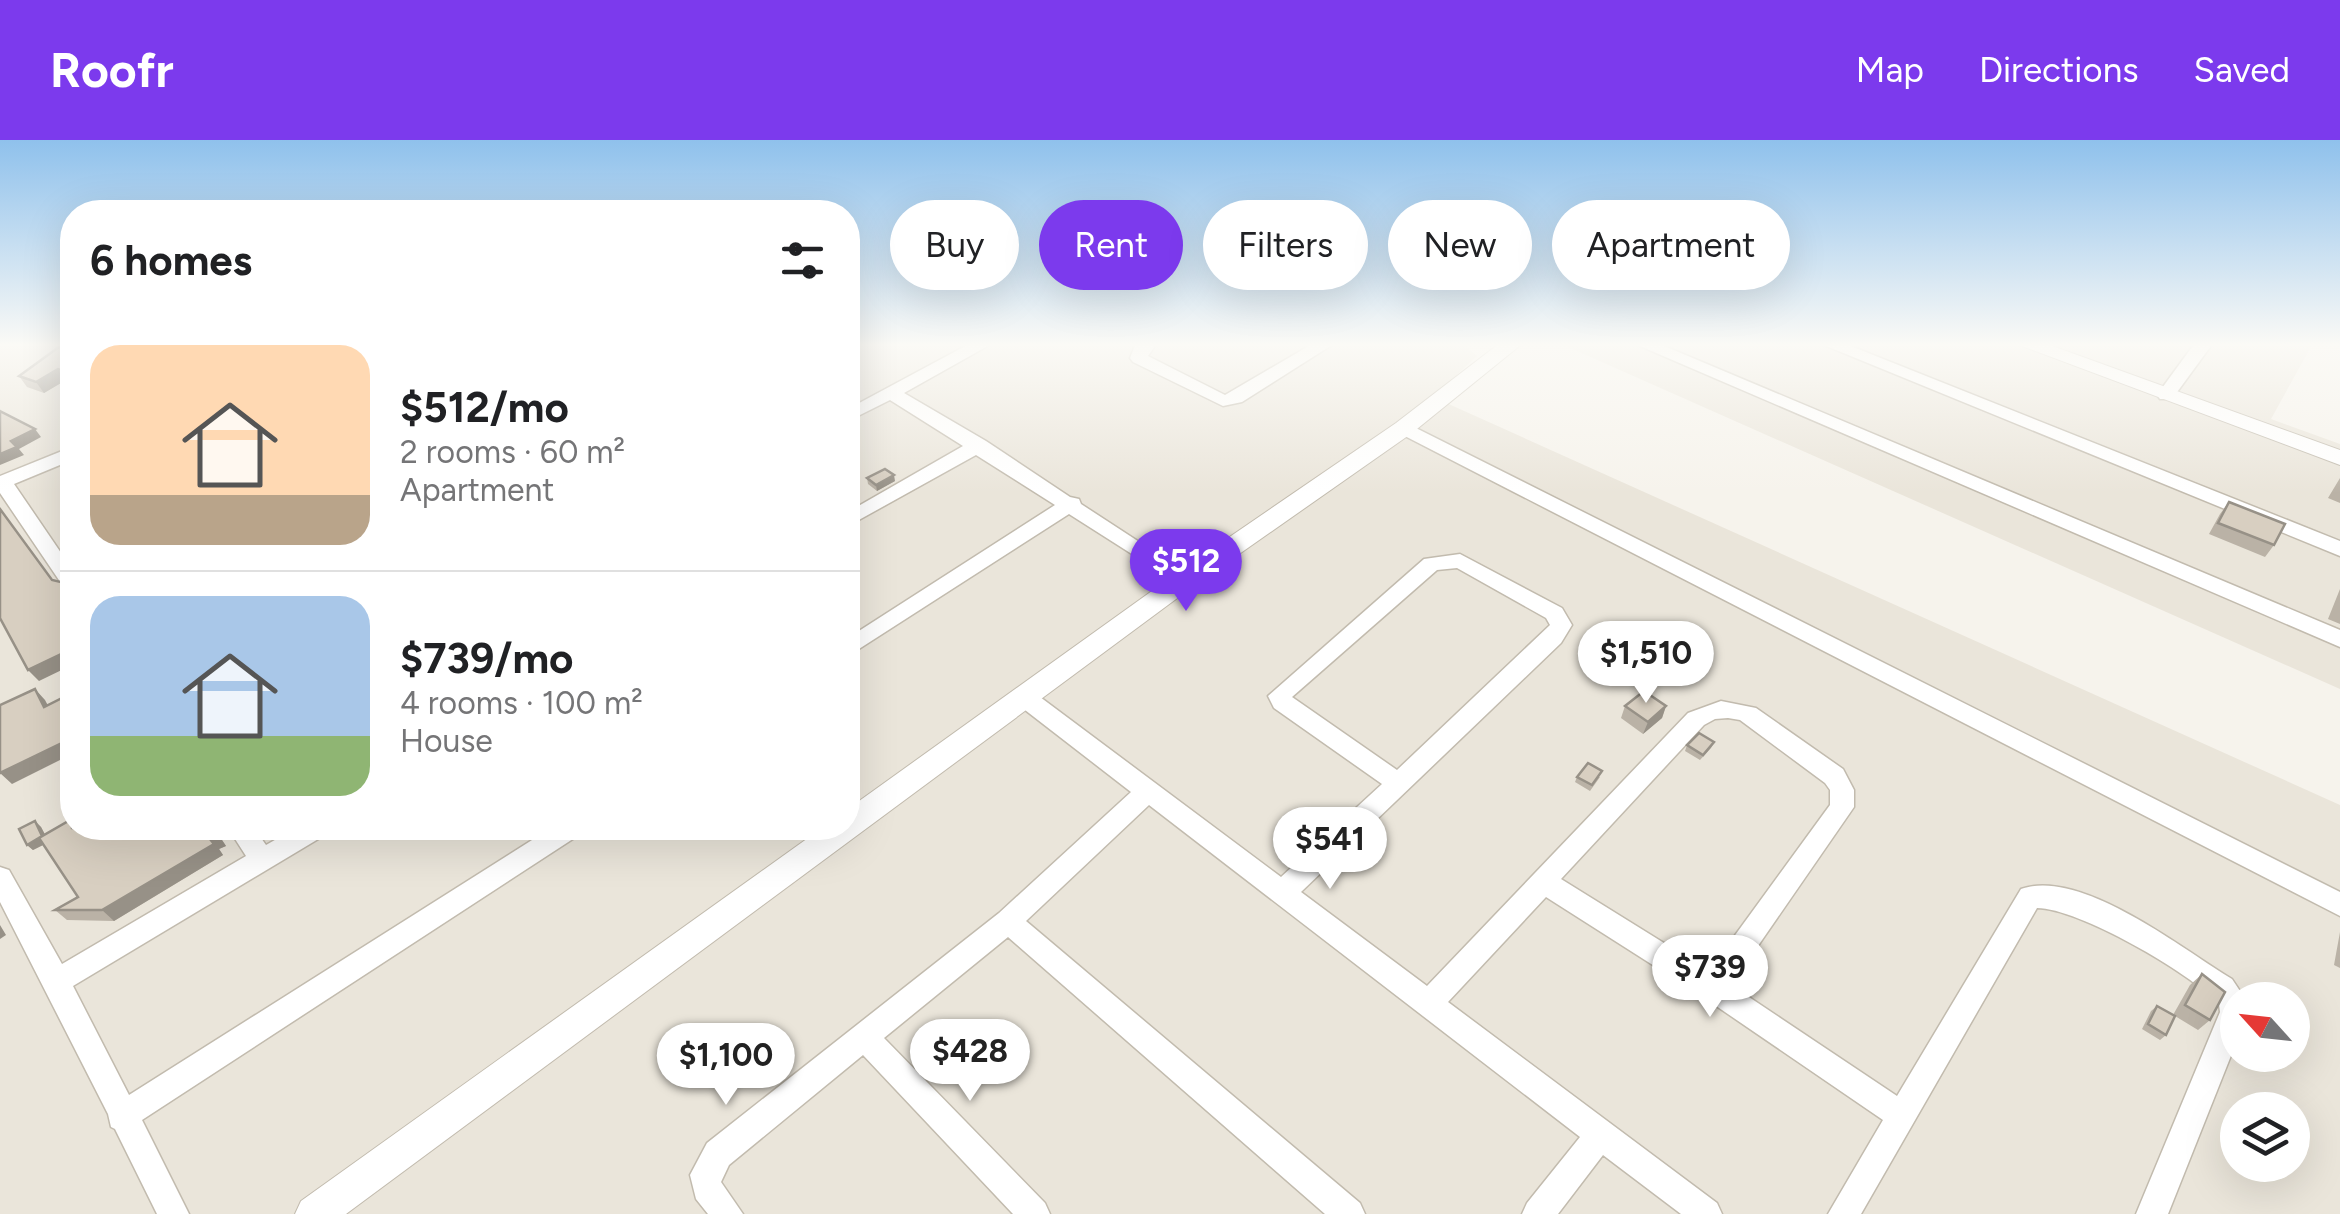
<!DOCTYPE html>
<html lang="en">
<head>
<meta charset="utf-8">
<style>
  body { margin:0; font-family:Figtree,sans-serif; background:#f2f2f2; color:#202124; height:100vh; display:flex; flex-direction:column; font-size:38px; white-space:nowrap }
  * { box-sizing:border-box; margin:0 }
  p { font-size:32px; color:#757577 }
  .icon { flex:none; width:55px; height:55px; fill:none; stroke:currentColor; stroke-width:2; stroke-linecap:round; stroke-linejoin:round }
  .map { position:relative; flex:1; overflow:hidden }
  .details { position:absolute; left:60px; top:60px; width:800px; height:640px; display:flex; flex-direction:column; background:#fff; border-radius:40px; box-shadow:0 10px 40px #0002 }
  .details>* { flex:none }
  .top-card { position:absolute; left:890px; top:60px; width:950px; height:90px; display:flex; gap:20px }
  .needle { width:65px; rotate:297deg }
  .buttons { position:absolute; left:2220px; top:842px; display:grid; gap:20px }
  .buttons a { display:grid; place-items:center; width:90px; height:90px; border-radius:50%; background:#fff; box-shadow:0 10px 40px #0002; font-size:50px }
  .price { position:absolute; translate:-50% -85px; padding:0 22px; border-radius:35px; background:#fff; color:#222; font-size:32px; line-height:65px; filter:drop-shadow(0 2px 5px #0008) }
  .price::after { content:''; position:absolute; left:50%; top:60px; width:30px; height:22px; margin-left:-15px; background:inherit; clip-path:polygon(0 0,100% 0,50% 100%) }
  .price.current { background:#7c3aed; color:#fff }
  ul { padding:0; list-style:none }
  li { display:flex; align-items:center; gap:30px; height:250px; padding:0 30px }
  li+li { border-top:2px solid #e0e0e0 }
  li span { display:grid; place-items:center; flex:none; width:280px; height:200px; border-radius:30px; color:#555 }
  li>.icon { margin-inline-start:auto }
  span .icon { width:120px; height:120px; fill:#fffc; stroke-width:1 }
  li b { font-size:42px }
  h2 { display:flex; justify-content:space-between; align-items:center; height:120px; padding:0 30px; font-size:42px }
  .pill { padding:0 35px; border-radius:45px; background:#fff; box-shadow:0 10px 40px #0002; font-size:35px; line-height:90px }
  .pill.current { background:#7c3aed; color:#fff }
  header { display:flex; align-items:center; gap:60px; box-sizing:border-box; height:140px; padding:0 50px; background:#7c3aed; color:#fff }
  header strong { font-size:48px }
  nav { display:flex; gap:55px; margin-inline-start:auto; font-size:35px }
  .map>svg:first-child { display:block }
  .residential { fill:#eae5da; fill-rule:evenodd }
  .lines { fill:none; stroke-linecap:round; stroke-linejoin:round }
  .minor-casing { stroke:#c2bbae; stroke-width:3 }
  .tertiary-casing { stroke:#c2bbae; stroke-width:2 }
  .minor { fill:#fff; fill-rule:evenodd }
  .tertiary { fill:#fff; fill-rule:evenodd }
  .wall { fill:#bab2a6 }
  .shaded-wall { fill:#979187 }
  .building { fill:#d8cfc1; stroke:#979187; stroke-width:2.5 }
</style>
</head>
<body>
<header>
<strong>Roofr</strong>
<nav><a>Map</a><a>Directions</a><a>Saved</a></nav>
</header>
<div class="map">
<svg width="2340" height="1074" viewBox="0 0 2340 1074">
  <rect width="100%" height="100%" fill="#f6f3ec"/>
  <path class="residential" d="M0,203H72V688H848V208L859,203H1461L1477,216L1433,257L2340,665V1074H0ZM2238,860H2292V915H2238ZM2238,970H2292V1025H2238Z
    M1559,203H2313L2271,279L2340,304V549Z"/>
  <g class="lines">
    <defs>
      <path id="minor" d="M971,203H993L904,253L986,301L1070,357L1079,359L1081,364L1196,439L1186,446L1179,444L1069,374L848,516V498L1055,365L976,315L848,386V372L963,306L890,260L848,281V269Z
        M1136,203H1157L1148,216L1225,255L1314,203H1335L1242,262L1223,266L1133,222L1130,218Z
        M1633,203H1657L2340,490V507Z
        M1819,203H1843L2340,401V416Z
        M2195,203H2213L2172,259H2160L2157,255Z
        M1404,282L2340,752V776L1397,292V284Z
        M72,307V320L14,344L72,429V451L65,449L0,353V336Z
        M1460,414L1562,468L1572,485L1561,503L1301,752L1427,846L1688,573L1721,561L1756,568L1843,629L1854,650V667L1731,845L1897,956L2021,749C2081,728 2182,809 2232,839L2246,860H2238V898L2168,1074H2136L2220,872L2219,864C2191,833 2078,768 2037,768L1861,1074H1828L1883,980L1703,857L1546,757L1448,862L1717,1063L1722,1074H1681L1603,1015L1558,1074H1522L1527,1063L1580,997L1149,665L1026,781L1360,1063L1365,1074H1325L1008,797L884,898L1045,1063L1050,1074H1013L863,915L729,1025L721,1042L743,1074H708L696,1059L690,1035L707,1003L999,773L1131,652L1016,563L1013,557L1016,551H1032L1281,737L1382,644L1274,568L1268,556L1424,419ZM1457,428L1546,478L1550,485L1397,630L1292,557L1437,430ZM1728,578L1740,580L1825,643L1830,650V665L1709,831L1561,739L1704,585L1715,579Z
        M228,688H254L266,705L296,688H328L325,695L73,846L129,955L551,688H582L579,695L142,980L189,1074H157L115,989L111,987L108,974L0,762V727L9,730L62,824L246,716Z"/>
      <path id="tertiary" d="M1500,203H1523L1412,293L1195,445L346,1074H295L301,1061L822,688H848V669L1177,433L1396,283Z
        M2014,203H2044L2340,310V325Z"/>
    </defs>
    <use href="#minor" class="minor-casing"/>
    <use href="#tertiary" class="tertiary-casing"/>
    <use href="#minor" class="minor"/>
    <use href="#tertiary" class="tertiary"/>
  </g>
  <path class="wall" d="M72,211V242L66,240L44,253L27,247L19,236Z
    M867,338L895,341L877,351L868,344Z
    M2340,338V363L2328,358Z
    M2229,362L2274,405L2265,417L2209,394L2220,374Z
    M2340,449V484L2328,479Z
    M1625,566H1666L1662,578L1643,594L1621,578Z
    M1714,602L1711,608L1700,620L1685,611L1687,605Z
    M1577,637H1600L1590,651L1575,642Z
    M35,681L41,687L45,695L72,688H214L226,706L219,709L223,715L114,781L67,780L55,770L78,757L43,705L33,710L27,705Z
    M2340,792V828L2334,825Z
    M2202,834L2210,880L2198,890L2175,876L2166,895L2160,900L2142,889L2151,871L2157,866L2173,875L2190,845Z"/>
  <path class="shaded-wall" d="M58,229L66,240L44,253L36,242Z
    M35,289L41,297L19,309L24,315L0,325V314L11,301Z
    M894,335L895,341L877,351L876,345Z
    M72,509V525L39,541L28,530Z
    M35,549L45,560L54,577L44,567Z
    M1666,566L1662,578L1643,594L1648,582Z
    M72,598V614L12,644L0,633Z
    M35,681L41,687L49,702L33,710L27,705Z
    M211,688H214L226,706L219,709L223,715L114,781L102,770L210,699Z
    M0,785L6,795L0,799Z"/>
  <path class="building" d="M59,207L72,211V230L68,232L58,229L36,242L19,236Z
    M0,271L35,289L11,301L17,307L0,314Z
    M885,329L894,335L876,345L867,338Z
    M2229,362L2285,384L2274,405L2218,383Z
    M0,369L52,440L65,443L72,454V509L28,530L0,478Z
    M35,549L44,567L72,553V598L0,633V565Z
    M1644,551L1666,566L1648,582L1625,566Z
    M1699,593L1714,602L1703,615L1687,605Z
    M1588,623L1602,631L1592,645L1577,637Z
    M72,679V688H211L216,695L210,699L214,704L102,770H55L78,757L39,698Z
    M35,681L42,696L27,705L19,689Z
    M2202,834L2225,852L2210,880L2185,865Z
    M2157,866L2175,876L2166,895L2148,884Z"/>
  <linearGradient id="sky" x2="0" y2="1"><stop stop-color="#8fc1ec"/><stop offset="0.58" stop-color="#fbfaf6"/><stop offset="1" stop-color="#fbfaf6" stop-opacity="0"/></linearGradient>
  <rect width="2340" height="353" fill="url(#sky)"/>
</svg>
<div class="buttons">
<a><svg class="needle" viewBox="-14 -14 28 28"><path d="M0-13l5 13h-10z" fill="#e53935"/><path d="M0 13l5-13h-10z" fill="#757577"/></svg></a>
<a><svg class="icon" aria-label="layers" viewBox="0 0 24 24"><path d="M12 4l9 5-9 5-9-5zM3 14l9 5 9-5"/></svg></a>
</div>
<b class="price current" style="left:1186px;top:474px">$512</b>
<b class="price" style="left:1646px;top:566px">$1,510</b>
<b class="price" style="left:1330px;top:752px">$541</b>
<b class="price" style="left:1710px;top:880px">$739</b>
<b class="price" style="left:970px;top:964px">$428</b>
<b class="price" style="left:726px;top:968px">$1,100</b>
<div class="top-card">
<a class="pill">Buy</a>
<a class="pill current">Rent</a>
<a class="pill">Filters</a>
<a class="pill">New</a>
<a class="pill">Apartment</a>
</div>
<section class="details">
<h2>6 homes<svg class="icon" aria-label="filters" viewBox="0 0 24 24"><path d="M4 7h16M4 17h16"/><circle cx="9" cy="7" r="2"/><circle cx="15" cy="17" r="2"/></svg></h2>
<ul>
<li><span style="background:linear-gradient(#ffd9b3 75%,#b9a48a 0)"><svg class="icon" aria-label="home" viewBox="0 0 24 24"><path d="M3 11l9-7 9 7M6 9v11h12V9"/></svg></span><div><b>$512/mo</b><p>2 rooms · 60 m²</p><p>Apartment</p></div></li>
<li><span style="background:linear-gradient(#a9c7e8 70%,#8fb573 0)"><svg class="icon" aria-label="home" viewBox="0 0 24 24"><path d="M3 11l9-7 9 7M6 9v11h12V9"/></svg></span><div><b>$739/mo</b><p>4 rooms · 100 m²</p><p>House</p></div></li>
</ul>
</section>
</div>
</body>
</html>
